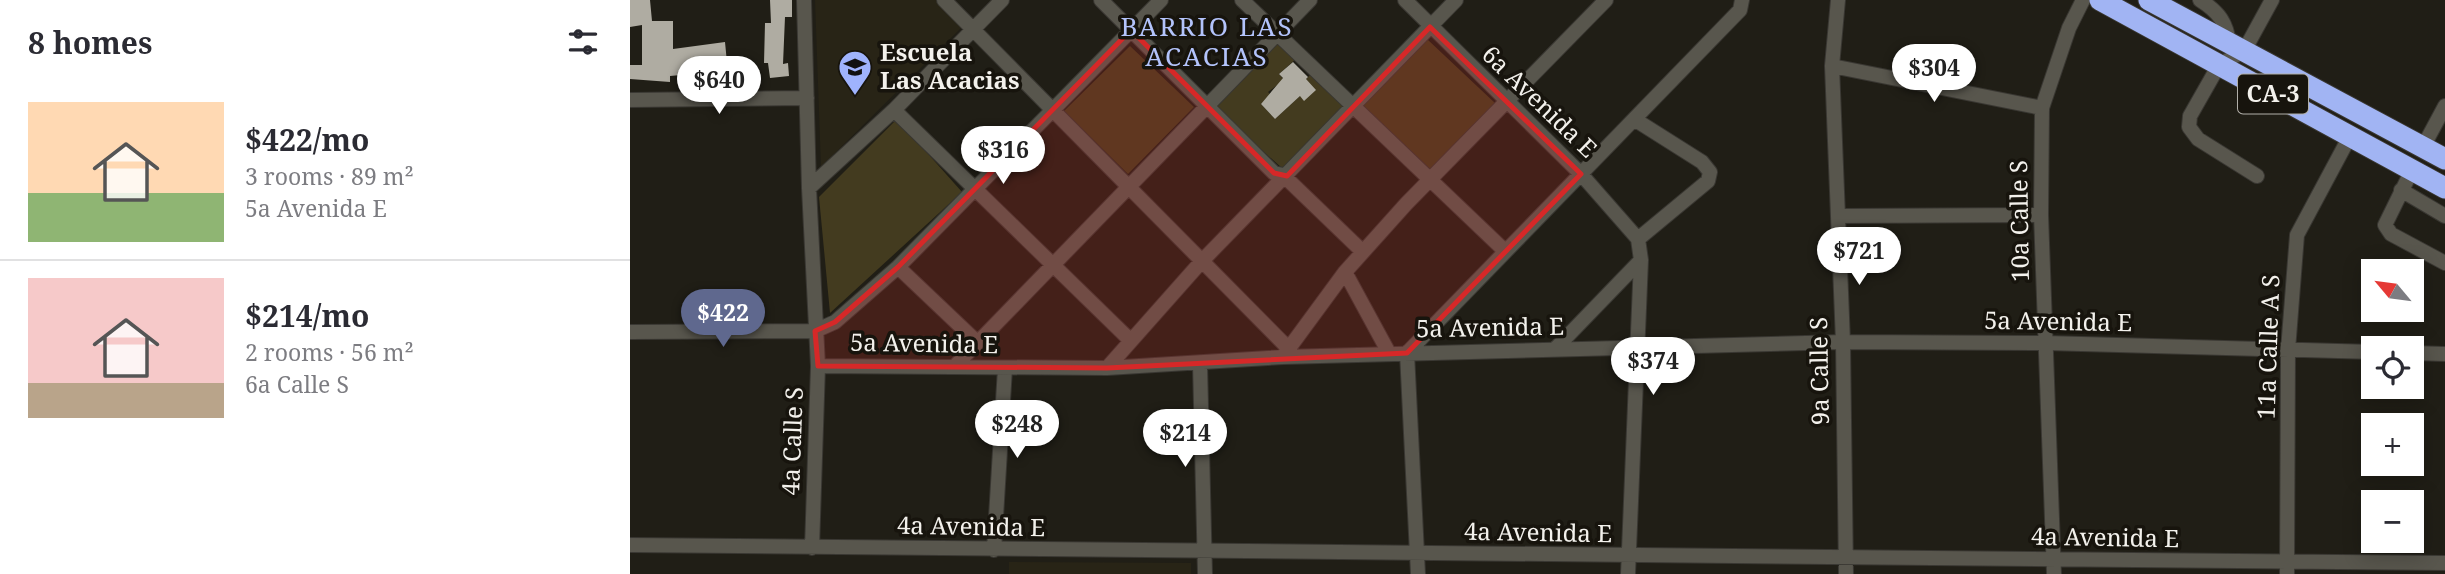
<!DOCTYPE html>
<html lang="en">
<head>
<meta charset="utf-8">
<style>
  body { margin:0; font-family:"Noto Serif",serif; background:#f2f2f3; color:#2b2b33; height:100vh; display:flex; flex-direction:column; font-size:26px; white-space:nowrap }
  * { box-sizing:border-box; margin:0 }
  p { font-size:23px; color:#7c7c81 }
  .icon { flex:none; width:38px; height:38px; fill:none; stroke:currentColor; stroke-width:2; stroke-linecap:round; stroke-linejoin:round }
  .map { position:relative; flex:1; overflow:hidden }
  .panel { display:flex; flex-direction:column; background:#fff; width:630px }
  .panel>* { flex:none }
  .needle { width:46px; rotate:299deg }
  .buttons { position:absolute; left:1731px; top:259px; display:grid; gap:14px }
  .buttons a { display:grid; place-items:center; width:63px; height:63px; border-radius:0px; background:#fff; box-shadow:0 4px 18px #0003; font-size:35px }
  .price { position:absolute; translate:-50% -60px; padding:0 16px; border-radius:24px; background:#fff; color:#222; font-size:23px; line-height:46px; filter:drop-shadow(0 2px 4px #0008) }
  .price::after { content:''; position:absolute; left:50%; top:42px; width:21px; height:16px; margin-left:-10px; background:inherit; clip-path:polygon(0 0,100% 0,50% 100%) }
  .price.selected { background:#5f688e; color:#fff }
  ul { padding:0; list-style:none }
  li { display:flex; align-items:center; gap:21px; height:175px; padding:0 28px }
  li+li { border-top:2px solid #e1e1e2 }
  li span { display:grid; place-items:center; flex:none; width:196px; height:140px; border-radius:0px; color:#555 }
  li>.icon { margin-inline-start:auto }
  span .icon { width:84px; height:84px; fill:#fffc; stroke-width:1 }
  li b { font-size:30px }
  h2 { display:flex; justify-content:space-between; align-items:center; height:84px; padding:0 28px; font-size:30px }
  main { display:flex; flex:1; min-height:0 }
  .map>svg:first-child { display:block }
  .built { fill:#282416 }
  .green { fill:#433b1f }
  .building { fill:#afaca2 }
  .lines { fill:none; stroke-linecap:round; stroke-linejoin:round }
  .minor-casing { stroke:#393732; stroke-width:16 }
  .highway-casing { stroke:#393732; stroke-width:23 }
  .minor { stroke:#58564d; stroke-width:14 }
  .highway { stroke:#a1b4f3; stroke-width:21 }
  .marked { fill:#d62828; fill-opacity:0.2; stroke:#d62828; stroke-width:5; stroke-linejoin:round }
  .labels { text-anchor:middle; stroke-width:7; stroke-linejoin:round; paint-order:stroke }
  .shield { fill:#17140d; stroke:#b1afa9; stroke-width:2 }
  .shield-label { font-size:23px; font-weight:bold; fill:#f3f1ec }
  .poi-label { font-size:24px; font-weight:bold; fill:#f3f1ec; stroke:#17140d; text-anchor:start }
  .street-label { font-size:24px; fill:#f3f1ec; stroke:#17140d }
  .neighbourhood-label { font-size:26px; letter-spacing:2px; fill:#b3c3fb; stroke:#17140d }
</style>
</head>
<body>
<main>
<section class="panel">
<h2>8 homes<svg class="icon" aria-label="filters" viewBox="0 0 24 24"><path d="M4 7h16M4 17h16"/><circle cx="9" cy="7" r="2"/><circle cx="15" cy="17" r="2"/></svg></h2>
<ul>
<li><span style="background:linear-gradient(#ffd9b3 65%,#8fb573 0)"><svg class="icon" aria-label="home" viewBox="0 0 24 24"><path d="M3 11l9-7 9 7M6 9v11h12V9"/></svg></span><div><b>$422/mo</b><p>3 rooms · 89 m²</p><p>5a Avenida E</p></div></li>
<li><span style="background:linear-gradient(#f6c9c9 75%,#b9a48a 0)"><svg class="icon" aria-label="home" viewBox="0 0 24 24"><path d="M3 11l9-7 9 7M6 9v11h12V9"/></svg></span><div><b>$214/mo</b><p>2 rooms · 56 m²</p><p>6a Calle S</p></div></li>
</ul>
</section>
<div class="map">
<svg width="1815" height="574" viewBox="0 0 1815 574">
  <rect width="100%" height="100%" fill="#201e16"/>
  <path class="built" d="M185,0H307L332,27L191,167Z
    M379,562L561,563V574H379Z"/>
  <path class="green" d="M648,37L668,57L649,74L654,80L638,92L641,95L631,104L645,119L670,96L676,79L683,72L718,105L664,162L652,168L581,105Z
    M797,39L866,104L800,171L732,106Z
    M500,46L564,107L498,174L434,111Z
    M267,119L332,192L200,313L189,197Z"/>
  <path class="building" d="M0,0H20L22,21H43V49L95,42L98,73L62,77V74L40,76V82L0,79V65H12V25L0,27Z
    M140,0H162V17H155L153,64L158,63L159,76L140,78L138,63H134L135,23H141Z
    M663,62L678,77L676,79L686,90L674,101L670,96L645,119L631,104L653,78L649,74Z"/>
  <g class="lines">
    <defs>
      <path id="minor" d="M174,0L179,188L188,366L182,548
        M314,0L659,349
        M471,0L644,173L653,175L733,252
        M612,0L875,251
        M775,0L951,174L1008,239
        M1208,0L1202,66L1213,342L1216,574
        M1570,0C1589,12 1597,23 1599,44
        M1202,66L1412,108
        M0,100L177,98
        M264,110L500,340
        M1004,119L1072,162L1080,172L1078,181L1008,239
        M1793,147L1815,106
        M1782,170L1755,225L1761,234L1815,263
        M1627,176L1568,139L1559,127L1560,116L1589,65L1614,51L1642,0
        M179,188L264,110L372,0
        M1771,190L1815,216
        M1208,216L1411,215
        M268,267L347,342
        M715,272L759,353
        M0,332L185,331L205,322L268,267L531,0
        M924,350L1011,260
        M1782,353L1815,354
        M654,355L715,272L776,204L976,0
        M570,364L575,574
        M188,366L477,368L653,357L1213,342L1416,343L1743,352
        M324,367L680,0
        M477,368L571,262L826,0
        M0,545L1815,563
        M364,550L375,368
        M788,574L777,353L1110,10L1112,0
        M998,574L1011,260L1008,239
        M1424,574L1411,215L1412,108L1439,28L1453,0
        M1657,574L1658,350L1667,235L1720,136"/>
      <path id="highway" d="M1470,0L1815,188
        M1519,0L1815,159"/>
    </defs>
    <use href="#minor" class="minor-casing"/>
    <use href="#highway" class="highway-casing"/>
    <use href="#minor" class="minor"/>
    <use href="#highway" class="highway"/>
  </g>
  <path class="marked" d="M800,27L951,174L777,353L477,368L188,366L185,331L205,322L268,267L501,30L644,173L657,176Z"/>
  <defs>
    <symbol id="school-pin" viewBox="-11 -11 22 30"><path d="M0 17L-7.5 6A9.5 9.5 0 1 1 7.5 6Z" fill="#9fb3fd" stroke="#17140d"/><path d="M0-5L7-2L0 1L-7-2ZM-4 1L0 2.5L4 1V4Q0 6-4 4Z" fill="#111"/></symbol>
  </defs>
  <g fill-rule="evenodd">
    <use href="#school-pin" x="206" y="48" width="38" height="52"/>
  </g>
  <g class="labels">
    <rect class="shield" x="1608" y="74.5" width="70" height="39" rx="5"/>
    <g class="shield-label">
      <text x="1643" y="102">CA-3</text>
    </g>
    <g class="poi-label">
      <text x="250" y="61">Escuela<tspan x="250" dy="28">Las Acacias</tspan></text>
    </g>
    <g class="street-label">
      <text transform="translate(909 102) rotate(44)" y="8">6a Avenida E</text>
      <text transform="translate(1390 221) rotate(-91)" y="8">10a Calle S</text>
      <text transform="translate(1428 322) rotate(1)" y="8">5a Avenida E</text>
      <text transform="translate(860 328) rotate(-1)" y="8">5a Avenida E</text>
      <text transform="translate(294 344) rotate(1)" y="8">5a Avenida E</text>
      <text transform="translate(1639 347) rotate(-88)" y="8">11a Calle A S</text>
      <text transform="translate(1190 371) rotate(-91)" y="8">9a Calle S</text>
      <text transform="translate(163 441) rotate(-88)" y="8">4a Calle S</text>
      <text transform="translate(341 527) rotate(1)" y="8">4a Avenida E</text>
      <text transform="translate(908 533) rotate(1)" y="8">4a Avenida E</text>
      <text transform="translate(1475 538) rotate(1)" y="8">4a Avenida E</text>
    </g>
    <g class="neighbourhood-label">
      <text x="577" y="36">BARRIO LAS<tspan x="577" dy="30">ACACIAS</tspan></text>
    </g>
  </g>
</svg>
<div class="buttons">
<a><svg class="needle" viewBox="-14 -14 28 28"><path d="M0-13l5 13h-10z" fill="#e53935"/><path d="M0 13l5-13h-10z" fill="#7c7c81"/></svg></a>
<a><svg class="icon" aria-label="locate" viewBox="0 0 24 24"><circle cx="12" cy="12" r="6"/><path d="M12 2v4M12 18v4M2 12h4M18 12h4"/></svg></a>
<a>+</a>
<a>−</a>
</div>
<b class="price" style="left:1304px;top:104px">$304</b>
<b class="price" style="left:89px;top:116px">$640</b>
<b class="price" style="left:373px;top:186px">$316</b>
<b class="price" style="left:1229px;top:287px">$721</b>
<b class="price selected" style="left:93px;top:349px">$422</b>
<b class="price" style="left:1023px;top:397px">$374</b>
<b class="price" style="left:387px;top:460px">$248</b>
<b class="price" style="left:555px;top:469px">$214</b>
</div>
</main>
</body>
</html>
